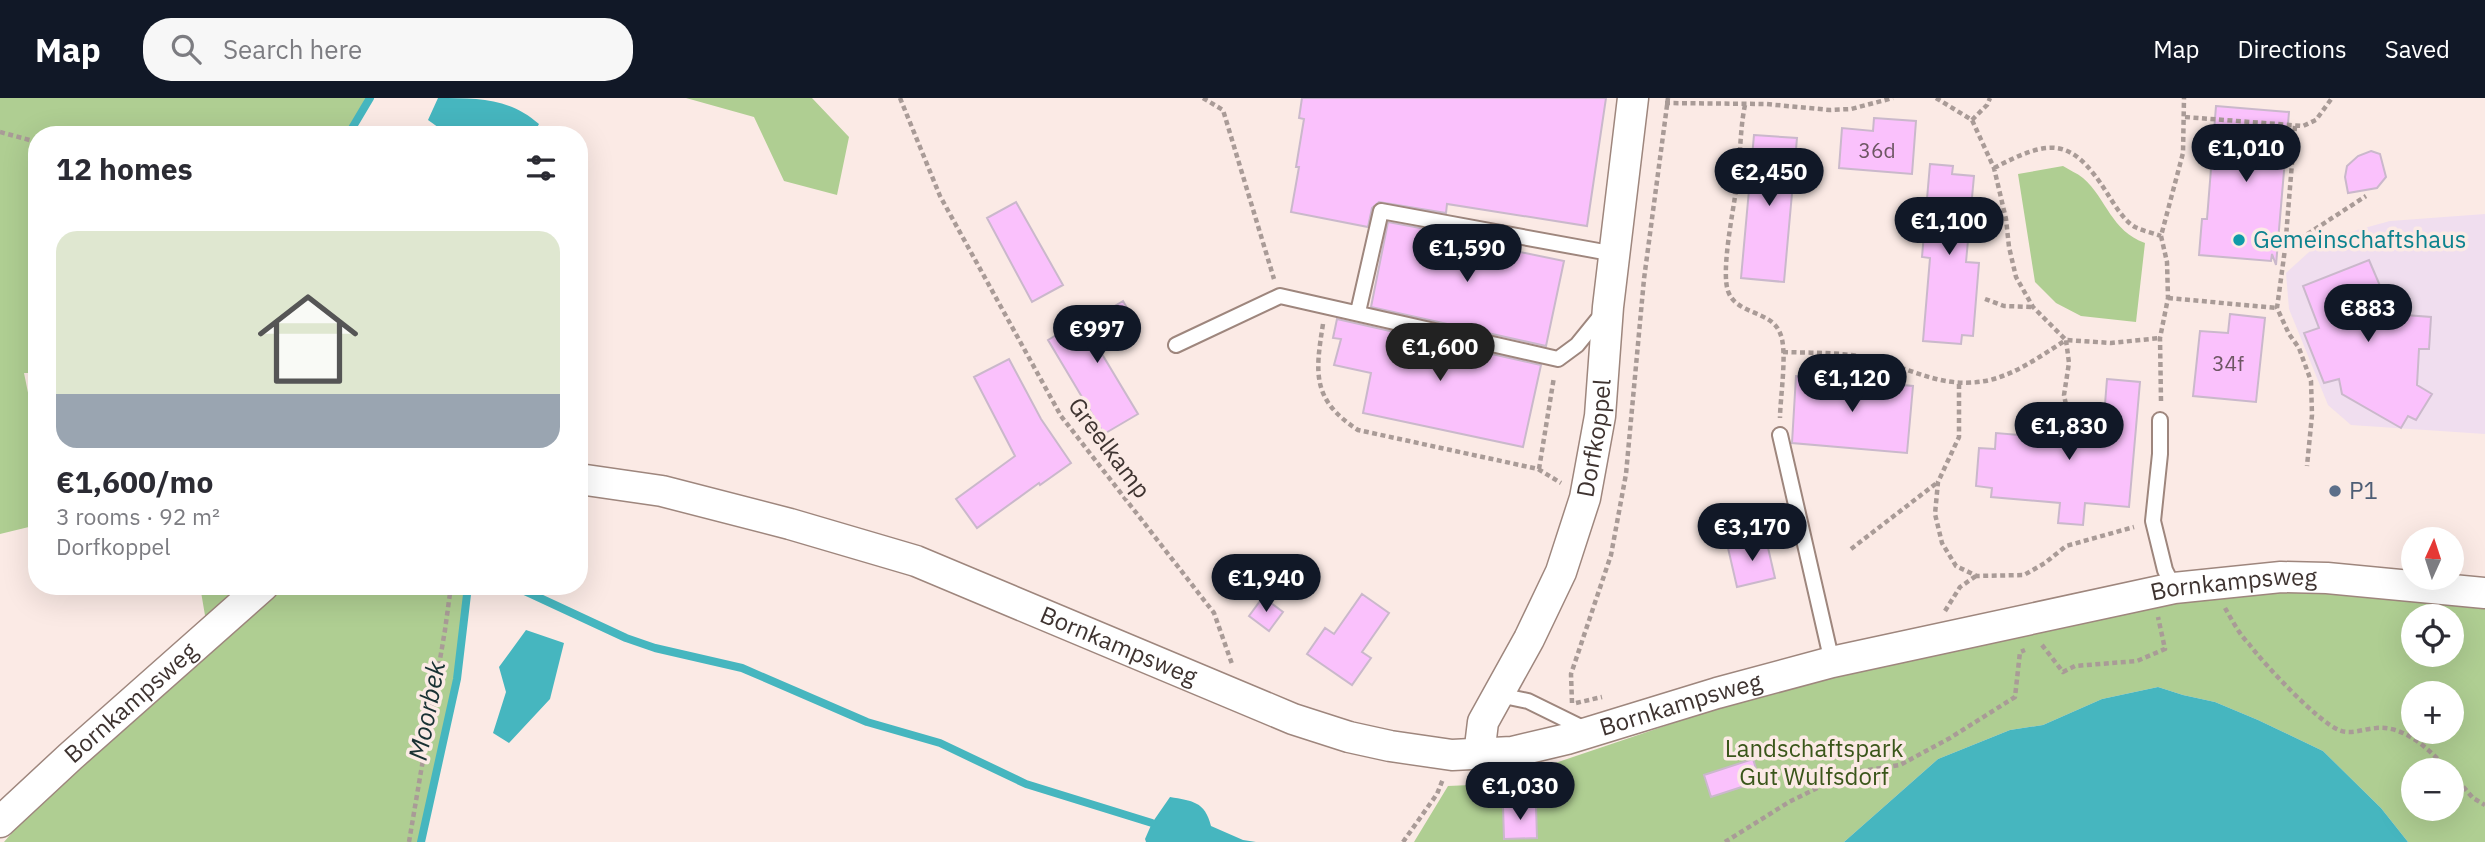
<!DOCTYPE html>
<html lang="en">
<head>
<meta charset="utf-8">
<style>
  body { margin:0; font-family:"IBM Plex Sans",sans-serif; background:#f7f7f7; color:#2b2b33; height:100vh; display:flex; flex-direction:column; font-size:26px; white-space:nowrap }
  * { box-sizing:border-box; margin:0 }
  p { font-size:23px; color:#7c7c81 }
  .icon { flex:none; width:38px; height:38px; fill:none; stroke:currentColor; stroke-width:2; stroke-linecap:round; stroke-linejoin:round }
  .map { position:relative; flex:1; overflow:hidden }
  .side { position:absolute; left:28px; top:28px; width:560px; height:469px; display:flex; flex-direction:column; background:#fff; border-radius:28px; box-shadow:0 7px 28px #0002 }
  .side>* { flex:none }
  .needle { width:46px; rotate:3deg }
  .fabs { position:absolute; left:2401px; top:429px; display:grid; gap:14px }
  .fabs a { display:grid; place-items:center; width:63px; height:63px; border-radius:50%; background:#fff; box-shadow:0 7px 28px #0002; font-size:35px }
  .price { position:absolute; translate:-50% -60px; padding:0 16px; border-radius:24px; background:#111827; color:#fff; font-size:23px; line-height:46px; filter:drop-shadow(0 2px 4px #0008) }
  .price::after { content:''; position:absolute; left:50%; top:42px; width:21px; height:16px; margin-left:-10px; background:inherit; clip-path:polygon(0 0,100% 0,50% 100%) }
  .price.active { background:#222; color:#fff }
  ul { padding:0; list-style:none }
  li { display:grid; align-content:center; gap:14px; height:371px; padding:0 28px }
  li span { display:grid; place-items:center; height:217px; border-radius:21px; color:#555 }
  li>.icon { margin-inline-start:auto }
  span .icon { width:126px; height:126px; fill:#fffc; stroke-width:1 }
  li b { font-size:30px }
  h2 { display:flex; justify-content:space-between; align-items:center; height:84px; padding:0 28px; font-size:30px }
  header { display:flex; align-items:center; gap:42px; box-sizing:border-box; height:98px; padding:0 35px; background:#111827; color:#fff }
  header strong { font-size:33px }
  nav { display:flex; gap:38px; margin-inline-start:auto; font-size:24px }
  .search { width:490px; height:63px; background:#f7f7f7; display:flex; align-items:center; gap:18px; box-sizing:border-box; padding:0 24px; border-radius:28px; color:#7c7c81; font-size:26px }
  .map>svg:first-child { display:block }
  .education { fill:#f0deef }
  .green { fill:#afce92; fill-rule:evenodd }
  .water { fill:#46b6bf }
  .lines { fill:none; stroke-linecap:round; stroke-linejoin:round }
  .stream { stroke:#46b6bf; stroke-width:8 }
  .building { fill:#fac1fc; stroke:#cab8cb; stroke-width:2 }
  .service-casing { stroke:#9e867d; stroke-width:18 }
  .minor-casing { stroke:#9e867d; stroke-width:33 }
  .path { stroke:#a99b97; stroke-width:4.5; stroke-dasharray:5 3.5; stroke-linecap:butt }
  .service { stroke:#fff; stroke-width:14 }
  .minor { stroke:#fff; stroke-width:30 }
  .culture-dot { fill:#0f9aa8; stroke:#fbeae5; stroke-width:2.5 }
  .service-dot { fill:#5c6f8a; stroke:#fbeae5; stroke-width:2.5 }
  .labels { text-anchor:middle; stroke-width:7; stroke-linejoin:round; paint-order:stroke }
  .number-label { font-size:21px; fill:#6d5663 }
  .culture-label { font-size:24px; fill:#0d838f; stroke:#fbeae5; text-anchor:start }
  .street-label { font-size:24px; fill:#3e3330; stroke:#fbeae5 }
  .service-label { font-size:24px; fill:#4e5e75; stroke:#fbeae5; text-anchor:start }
  .park-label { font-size:24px; fill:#3a561a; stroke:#fbeae5 }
  .water-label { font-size:26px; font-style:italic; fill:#183133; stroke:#fbeae5 }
</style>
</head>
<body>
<header>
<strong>Map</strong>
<div class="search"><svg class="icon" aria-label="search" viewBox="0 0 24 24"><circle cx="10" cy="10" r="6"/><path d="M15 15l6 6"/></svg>Search here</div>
<nav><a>Map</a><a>Directions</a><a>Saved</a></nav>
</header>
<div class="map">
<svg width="2485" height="744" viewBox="0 0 2485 744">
  <rect width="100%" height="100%" fill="#fbeae5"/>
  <path class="education" d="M2485,116V336L2351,327L2328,307L2289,211L2286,175L2319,145L2357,132L2390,123Z"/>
  <path class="green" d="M0,0H370L348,37H37V275H24L37,339V427L0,436Z
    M686,0H812L849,39L837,97L784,83L754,19Z
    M2063,68C2069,72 2077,75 2083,80C2107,101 2111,133 2145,145L2136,224L2081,218L2056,205L2035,184L2018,76Z
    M200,488H468L457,581L421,744H4L103,629L208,535Z
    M2283,489L2485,508V744H2408L2381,710L2323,653L2258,622L2215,604L2183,597L2158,589L2102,601L2043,627L2010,632L1938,661L1844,744H1414L1448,688L1493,686L1724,608L1837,575L2176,504ZM2413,518H2452V556H2413ZM2413,595H2452V634H2413ZM2413,672H2452V710H2413Z"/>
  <path class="water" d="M438,0C478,0 510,0 539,26L533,37H449L428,22Z
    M526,532L564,545L550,601L509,645L493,635L506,594L499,569Z
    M2158,589L2183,597L2215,604L2258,622L2323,653L2381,710L2408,744H1844L1938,661L2010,632L2043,627L2102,601Z
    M1170,699C1192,703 1205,703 1211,728L1243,742L1256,744H1146L1145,741L1152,725Z"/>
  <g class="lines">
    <path class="stream" d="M348,37L370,0
      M514,488L626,540L655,550L742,570L867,624L940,645L1026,686L1152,725
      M421,744L457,581L468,488"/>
  </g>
  <path class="building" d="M1302,0H1606L1587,128L1447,106L1446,115L1379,104L1372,110L1368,129L1291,114L1299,69H1296L1304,21L1299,20Z
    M2216,8L2289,14L2276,167L2272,156L2271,163L2199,157L2202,121H2207Z
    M1874,20L1916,23L1912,76L1839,70L1842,30L1873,33Z
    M1754,37L1797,40L1784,184L1741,180Z
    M2371,53L2380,56L2386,79L2377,90L2348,95L2345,79L2347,68L2358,58Z
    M1930,66L1953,68L1952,76L1974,78L1966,164L1979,165L1973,238L1962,237L1961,246L1923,243L1930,160L1922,159Z
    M1016,104L1063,187L1032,204L987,120Z
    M1388,124L1442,134V138L1564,163L1546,248L1371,209Z
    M2369,162L2392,216L2431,219L2429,251H2419L2417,287L2432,296L2416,322L2408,318L2401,330L2342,296L2339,281L2324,285L2304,235L2319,230L2303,188Z
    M1123,203L1138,229L1099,251L1138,316L1104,336L1048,242L1081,222L1084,226Z
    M2230,216L2265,220L2256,304L2193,298L2200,233L2228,235Z
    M1337,221L1541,267L1523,349L1363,315L1371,275L1334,267L1341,241L1333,240Z
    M1009,261L1041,321L1071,365L1040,387L1039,385L977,430L956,401L1015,358L974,279Z
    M1796,278L1913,288L1907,355L1792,345Z
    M2107,281L2140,284L2129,409L2085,405L2083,427L2058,425L2060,405L1991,399L1992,390L1976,388L1979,350L1995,351L1996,335L2102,344Z
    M1766,441L1775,480L1737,489L1728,450Z
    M1362,496L1389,515L1362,554L1371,560L1352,587L1307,556L1325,530L1334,536Z
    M1263,499L1283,514L1269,533L1249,518Z
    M1753,661L1760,683L1711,699L1704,677Z
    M1536,707L1537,740L1504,741L1503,708Z"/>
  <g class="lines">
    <defs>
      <path id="service" d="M1358,214L1381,113L1615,156
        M1176,247L1280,198L1558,261L1577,247L1603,215
        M2160,322V356L2153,423L2165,472L2174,490
        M1780,337L1832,564
        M1499,597L1528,603L1587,632"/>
      <g id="minor">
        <path id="s1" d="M579,381L662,393L790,426L916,463L1293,621L1349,639L1390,648L1452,657L1512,654L1567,641L1717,595L1832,564L2174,490L2281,479L2327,480L2485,495"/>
        <path id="s2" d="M1479,657L1483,624L1529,541L1561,474L1585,400L1600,318L1608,209L1633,0"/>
        <path id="s3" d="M0,724L71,658L263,488"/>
      </g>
    </defs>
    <use href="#service" class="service-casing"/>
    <use href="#minor" class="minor-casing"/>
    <path class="path" d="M900,0L940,98L1061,318L1214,515L1232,566
      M1203,0L1223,12L1274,181
      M1936,0L1972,22L1994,70L2006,121L2009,149L2016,179L2033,209L2066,242L2111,245L2160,240
      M1665,5L1766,6L1830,12L1851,11L1893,0
      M1745,7C1739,36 1741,64 1736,92C1733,114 1721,173 1728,193C1736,217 1771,212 1780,235C1788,252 1780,300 1780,320
      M2185,19L2303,28L2316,22L2332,0
      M1972,22L1987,7L1990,0
      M2295,28L2285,151L2277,210L2289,236L2299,250L2311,283L2312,317L2307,368
      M0,34L37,44
      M1994,70C2050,41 2071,38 2107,95C2114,106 2124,123 2135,129C2143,133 2153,135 2161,138
      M2286,150L2366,98
      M2168,200L2277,210
      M1985,201L2004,208L2032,209
      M1323,226C1315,276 1312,302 1358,332L1538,371L1561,385
      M1783,254C1810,255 1837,254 1864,259C1909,268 1941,293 1990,282C2018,275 2042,257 2066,242L2069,265L2064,297L2073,341
      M1959,286V339L1938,384L1935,416L1942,445L1956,468L1977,478L2024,477L2045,465L2066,448L2134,429
      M2161,303L2160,240L2168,200L2167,164L2161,138L2183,55L2184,0
      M1539,371L1554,279
      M1851,451L1938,384
      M2225,510C2232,522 2239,536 2249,546C2264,566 2318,624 2339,632C2351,637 2363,631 2376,630C2405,627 2431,653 2448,672
      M1945,513L1960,489L1976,478
      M2042,547L2063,574L2075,568L2137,563L2165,551L2158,519
      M1572,605L1571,576L1611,457L1626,376L1644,181L1668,0
      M1576,605L1602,599
      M2452,676L2473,700L2485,707
      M409,744L445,532L451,488
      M1403,744L1437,696L1443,681
      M1725,744L1789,704L1848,675L1900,667L1950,640L2015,599L2020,554L2025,552"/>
    <use href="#service" class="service"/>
    <use href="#minor" class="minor"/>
  </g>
  <circle class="culture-dot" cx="2239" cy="142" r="7"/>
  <circle class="service-dot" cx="2335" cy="393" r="7"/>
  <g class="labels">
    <g class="number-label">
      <text x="1877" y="60">36d</text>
      <text x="2228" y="273">34f</text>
    </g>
    <g class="culture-label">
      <text x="2253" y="150">Gemeinschaftshaus</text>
    </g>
    <g class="street-label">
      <text dy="8" stroke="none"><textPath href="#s2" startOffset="341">Dorfkoppel</textPath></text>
      <text transform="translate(1109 350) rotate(53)" y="8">Greelkamp</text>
      <text dy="8" stroke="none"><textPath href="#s1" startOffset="1722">Bornkampsweg</textPath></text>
      <text dy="8" stroke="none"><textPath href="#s1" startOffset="567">Bornkampsweg</textPath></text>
      <text dy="8" stroke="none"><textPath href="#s3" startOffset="177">Bornkampsweg</textPath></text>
      <text dy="8" stroke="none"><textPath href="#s1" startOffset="1155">Bornkampsweg</textPath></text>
    </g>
    <g class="service-label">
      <text x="2349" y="401">P1</text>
    </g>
    <g class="park-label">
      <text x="1814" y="659">Landschaftspark<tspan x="1814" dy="28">Gut Wulfsdorf</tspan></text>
    </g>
    <g class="water-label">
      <text transform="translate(427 613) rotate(-79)" y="9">Moorbek</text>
    </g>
  </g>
</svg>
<div class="fabs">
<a><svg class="needle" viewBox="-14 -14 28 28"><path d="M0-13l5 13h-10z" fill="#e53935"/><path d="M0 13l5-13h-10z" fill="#7c7c81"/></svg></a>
<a><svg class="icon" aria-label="locate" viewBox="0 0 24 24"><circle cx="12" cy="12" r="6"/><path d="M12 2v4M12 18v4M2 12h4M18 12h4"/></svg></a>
<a>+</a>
<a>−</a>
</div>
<b class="price" style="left:2246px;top:86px">€1,010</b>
<b class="price" style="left:1769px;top:110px">€2,450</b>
<b class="price" style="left:1949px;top:159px">€1,100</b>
<b class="price" style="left:1467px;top:186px">€1,590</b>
<b class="price" style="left:2368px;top:246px">€883</b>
<b class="price" style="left:1097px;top:267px">€997</b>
<b class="price active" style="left:1440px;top:285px">€1,600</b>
<b class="price" style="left:1852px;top:316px">€1,120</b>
<b class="price" style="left:2069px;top:364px">€1,830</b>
<b class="price" style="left:1752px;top:465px">€3,170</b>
<b class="price" style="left:1266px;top:516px">€1,940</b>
<b class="price" style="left:1520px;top:724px">€1,030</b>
<section class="side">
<h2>12 homes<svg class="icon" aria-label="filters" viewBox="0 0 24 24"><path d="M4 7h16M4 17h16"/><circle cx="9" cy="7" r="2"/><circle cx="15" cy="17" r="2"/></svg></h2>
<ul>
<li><span style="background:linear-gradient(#dfe7d0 75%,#9aa5b1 0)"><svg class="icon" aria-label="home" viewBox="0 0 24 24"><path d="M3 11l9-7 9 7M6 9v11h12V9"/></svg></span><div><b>€1,600/mo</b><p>3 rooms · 92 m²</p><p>Dorfkoppel</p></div></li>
</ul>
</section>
</div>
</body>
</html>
